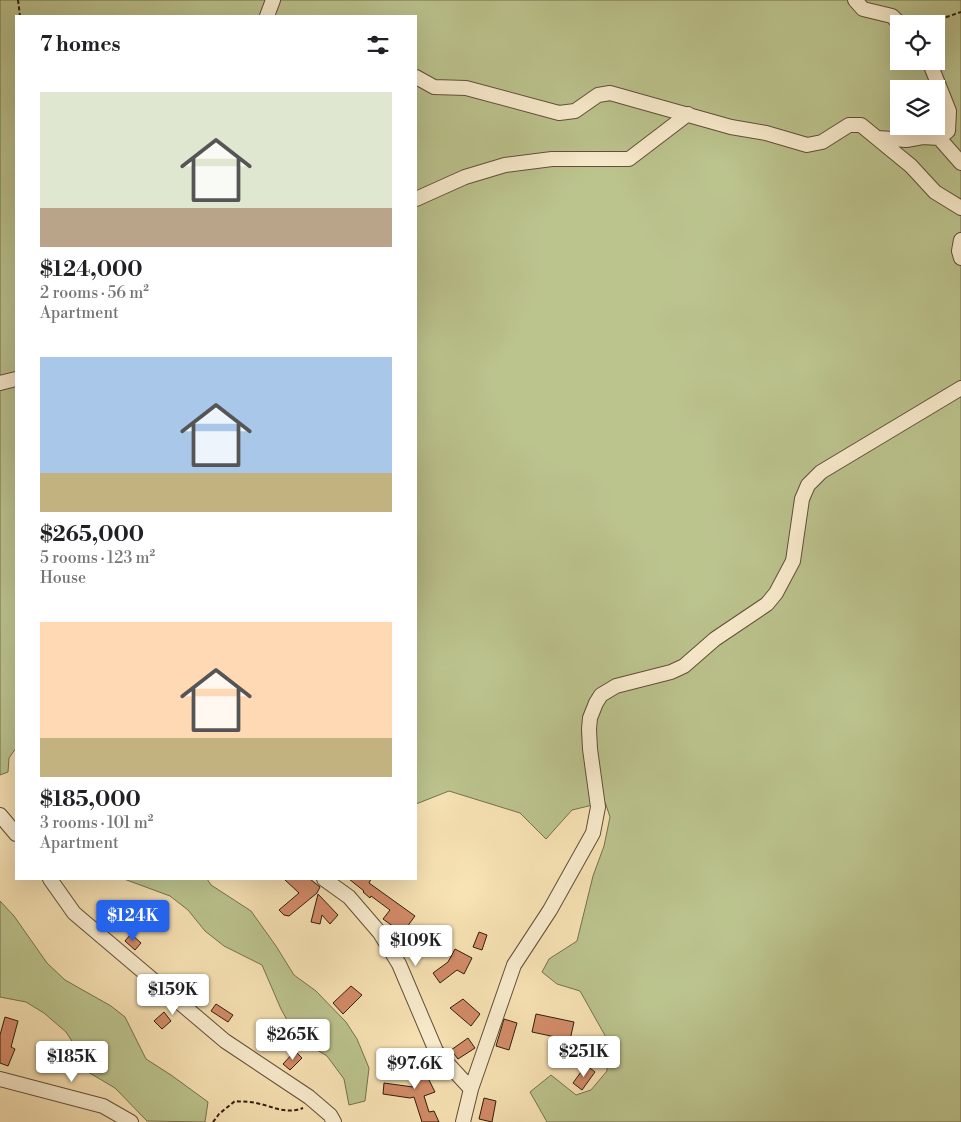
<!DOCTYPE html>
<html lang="en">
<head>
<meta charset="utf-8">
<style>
  body { margin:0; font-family:"Libre Bodoni",serif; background:#f6f6f6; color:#202124; height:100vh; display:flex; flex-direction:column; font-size:19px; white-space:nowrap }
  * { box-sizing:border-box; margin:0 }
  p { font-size:16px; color:#757577 }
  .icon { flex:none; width:28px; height:28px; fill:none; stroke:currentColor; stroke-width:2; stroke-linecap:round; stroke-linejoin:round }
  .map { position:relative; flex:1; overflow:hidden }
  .drawer { position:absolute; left:15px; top:15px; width:402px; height:865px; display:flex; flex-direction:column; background:#fff; border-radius:0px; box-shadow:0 5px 20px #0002 }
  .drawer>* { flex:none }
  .controls { position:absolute; left:890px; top:15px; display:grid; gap:10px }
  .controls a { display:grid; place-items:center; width:55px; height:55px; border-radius:0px; background:#fff; box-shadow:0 5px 20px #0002; font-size:25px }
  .price { position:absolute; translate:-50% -42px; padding:0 11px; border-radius:5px; background:#fff; color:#222; font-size:16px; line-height:32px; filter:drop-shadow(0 1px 2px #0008) }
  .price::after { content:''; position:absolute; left:50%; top:30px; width:15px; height:11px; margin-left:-8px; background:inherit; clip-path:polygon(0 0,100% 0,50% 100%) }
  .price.current { background:#2563eb; color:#fff }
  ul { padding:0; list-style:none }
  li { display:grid; align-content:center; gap:10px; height:265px; padding:0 25px }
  li span { display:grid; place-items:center; height:155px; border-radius:0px; color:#555 }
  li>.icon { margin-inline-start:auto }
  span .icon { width:90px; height:90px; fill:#fffc; stroke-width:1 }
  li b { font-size:21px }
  h2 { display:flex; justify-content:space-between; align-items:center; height:60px; padding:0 25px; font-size:21px }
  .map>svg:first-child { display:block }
  .green { fill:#bcc48e; stroke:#75714e; fill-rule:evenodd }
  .building { fill:#d48c69; stroke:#2e1e0e }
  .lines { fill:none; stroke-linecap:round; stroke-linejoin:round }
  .minor-casing { stroke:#604f38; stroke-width:16 }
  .path { stroke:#2e1e0e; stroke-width:2; stroke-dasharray:4 2.5; stroke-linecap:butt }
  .minor { stroke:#faedcf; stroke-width:14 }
</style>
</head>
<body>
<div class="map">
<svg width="961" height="1122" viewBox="0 0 961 1122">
  <rect width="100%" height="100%" fill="#f8e3b5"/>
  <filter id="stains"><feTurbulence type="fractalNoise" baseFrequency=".004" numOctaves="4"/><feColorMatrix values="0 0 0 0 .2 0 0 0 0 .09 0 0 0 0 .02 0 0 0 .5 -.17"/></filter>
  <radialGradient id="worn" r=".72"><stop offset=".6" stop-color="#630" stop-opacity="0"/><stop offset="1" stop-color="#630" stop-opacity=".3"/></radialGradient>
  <path class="green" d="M0,0H961V1122H547L530,1092L551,1075L576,1095L591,1090L607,1071V1039L580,991L557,984L542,972L549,959L577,941L593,876L604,846L610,817L605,802L572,810L546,839L520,813L449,791L416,804V16H16V748L9,758L8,772L0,775ZM899,24H936V61H899ZM899,89H936V126H899Z
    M124,879H207L211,885L251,911L276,946L294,975L316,991L346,1022L357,1039L369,1068L365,1101L349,1105L344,1079L327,1056L297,1038L281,1009L262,965L224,946L205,931L188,910L170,896Z
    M0,901L14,916L47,963L65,980L111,1006L125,1017L146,1059L171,1075L208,1102L205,1122L147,1121L115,1088L88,1072L79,1052L66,1032L44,1013L26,1002L0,997Z"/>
  <path class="building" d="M284,879H310L320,887L317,893L289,916L284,915L279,910L299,893Z
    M349,879H371L369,883L415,916L404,931L396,925L394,927L383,919L390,910L371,896L370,898L363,892L364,891Z
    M318,894L338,915L330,924L322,915L320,924L311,922Z
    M479,932L487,935L482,950L473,947Z
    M131,934L141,943L135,950L125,941Z
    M455,949L472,958L464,974L457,970L440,983L433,973L448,962Z
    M189,977L198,985L188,996L178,987Z
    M351,986L362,995L343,1014L333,1003Z
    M463,999L480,1014L471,1026L450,1008Z
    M216,1004L233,1015L228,1022L211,1011Z
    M164,1012L171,1021L162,1029L154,1021Z
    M536,1014L574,1022L570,1040L532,1032Z
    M5,1017L18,1021L11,1047L15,1049L8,1066L0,1063V1035Z
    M504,1019L517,1023L509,1050L496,1046Z
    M468,1038L475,1048L458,1059L451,1050Z
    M295,1051L302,1058L290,1070L283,1064Z
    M418,1058L435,1092L424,1096L429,1112L434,1111L439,1122H422L414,1097L410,1098L383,1094L384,1083L413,1087L403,1066Z
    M586,1065L595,1072L582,1090L573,1083Z
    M484,1098L496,1101L492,1122L479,1119Z"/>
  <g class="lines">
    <defs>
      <path id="minor" d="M855,0L863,9L892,16L900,24
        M267,16L273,0
        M929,61L949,111L948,131L939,138L961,163
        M416,77L434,87L466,88L559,113L575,111L598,95L610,93L731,127L766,133L807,145L822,142L849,125H861L911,166L935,192L961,208
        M878,138L906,140L923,137L939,138
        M416,199L465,177L505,165L552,159H629L688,114
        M961,240L959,251L961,258
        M0,383L16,379
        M0,815L16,834
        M50,879L74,913L225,1041L309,1097L330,1115L334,1122
        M324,879L349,897L380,933L399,964L436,1051L471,1089
        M0,1079L103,1106L131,1122
        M463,1122L471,1089L514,965L550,910L593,833L598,807L590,749L589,729L590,718L596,703L601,695L616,686L671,672L684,666L715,639L767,604L776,593L793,561L802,499L808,485L821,472L961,388"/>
    </defs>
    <use href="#minor" class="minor-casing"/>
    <path class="path" d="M18,0L20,16
      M936,25L941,19L961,12
      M213,1122L219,1114L235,1101C242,1102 249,1101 256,1103C272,1106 286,1115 303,1108"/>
    <use href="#minor" class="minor"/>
  </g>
  <rect width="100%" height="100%" filter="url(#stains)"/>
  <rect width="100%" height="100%" fill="url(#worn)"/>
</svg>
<div class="controls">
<a><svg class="icon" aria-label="locate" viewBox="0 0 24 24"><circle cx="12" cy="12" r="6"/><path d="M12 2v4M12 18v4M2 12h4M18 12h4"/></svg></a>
<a><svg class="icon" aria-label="layers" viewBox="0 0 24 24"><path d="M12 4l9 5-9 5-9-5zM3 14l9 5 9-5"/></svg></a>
</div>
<b class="price current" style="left:133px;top:942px">$124K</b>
<b class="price" style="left:416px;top:967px">$109K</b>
<b class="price" style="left:173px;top:1016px">$159K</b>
<b class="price" style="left:293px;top:1061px">$265K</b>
<b class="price" style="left:584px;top:1078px">$251K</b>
<b class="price" style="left:72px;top:1083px">$185K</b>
<b class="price" style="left:415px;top:1090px">$97.6K</b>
<section class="drawer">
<h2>7 homes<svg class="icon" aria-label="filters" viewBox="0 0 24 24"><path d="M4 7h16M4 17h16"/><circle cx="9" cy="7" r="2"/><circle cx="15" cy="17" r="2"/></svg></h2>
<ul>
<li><span style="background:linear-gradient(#dfe7d0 75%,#b9a48a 0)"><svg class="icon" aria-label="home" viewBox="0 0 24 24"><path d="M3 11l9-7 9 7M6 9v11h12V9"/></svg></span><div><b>$124,000</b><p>2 rooms · 56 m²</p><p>Apartment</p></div></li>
<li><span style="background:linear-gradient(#a9c7e8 75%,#c2b280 0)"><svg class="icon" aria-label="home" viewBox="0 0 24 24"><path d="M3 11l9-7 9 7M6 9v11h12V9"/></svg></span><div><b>$265,000</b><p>5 rooms · 123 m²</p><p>House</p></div></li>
<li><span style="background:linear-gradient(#ffd9b3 75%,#c2b280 0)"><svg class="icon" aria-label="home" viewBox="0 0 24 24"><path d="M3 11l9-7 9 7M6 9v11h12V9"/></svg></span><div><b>$185,000</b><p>3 rooms · 101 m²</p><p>Apartment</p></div></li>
</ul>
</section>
</div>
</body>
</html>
